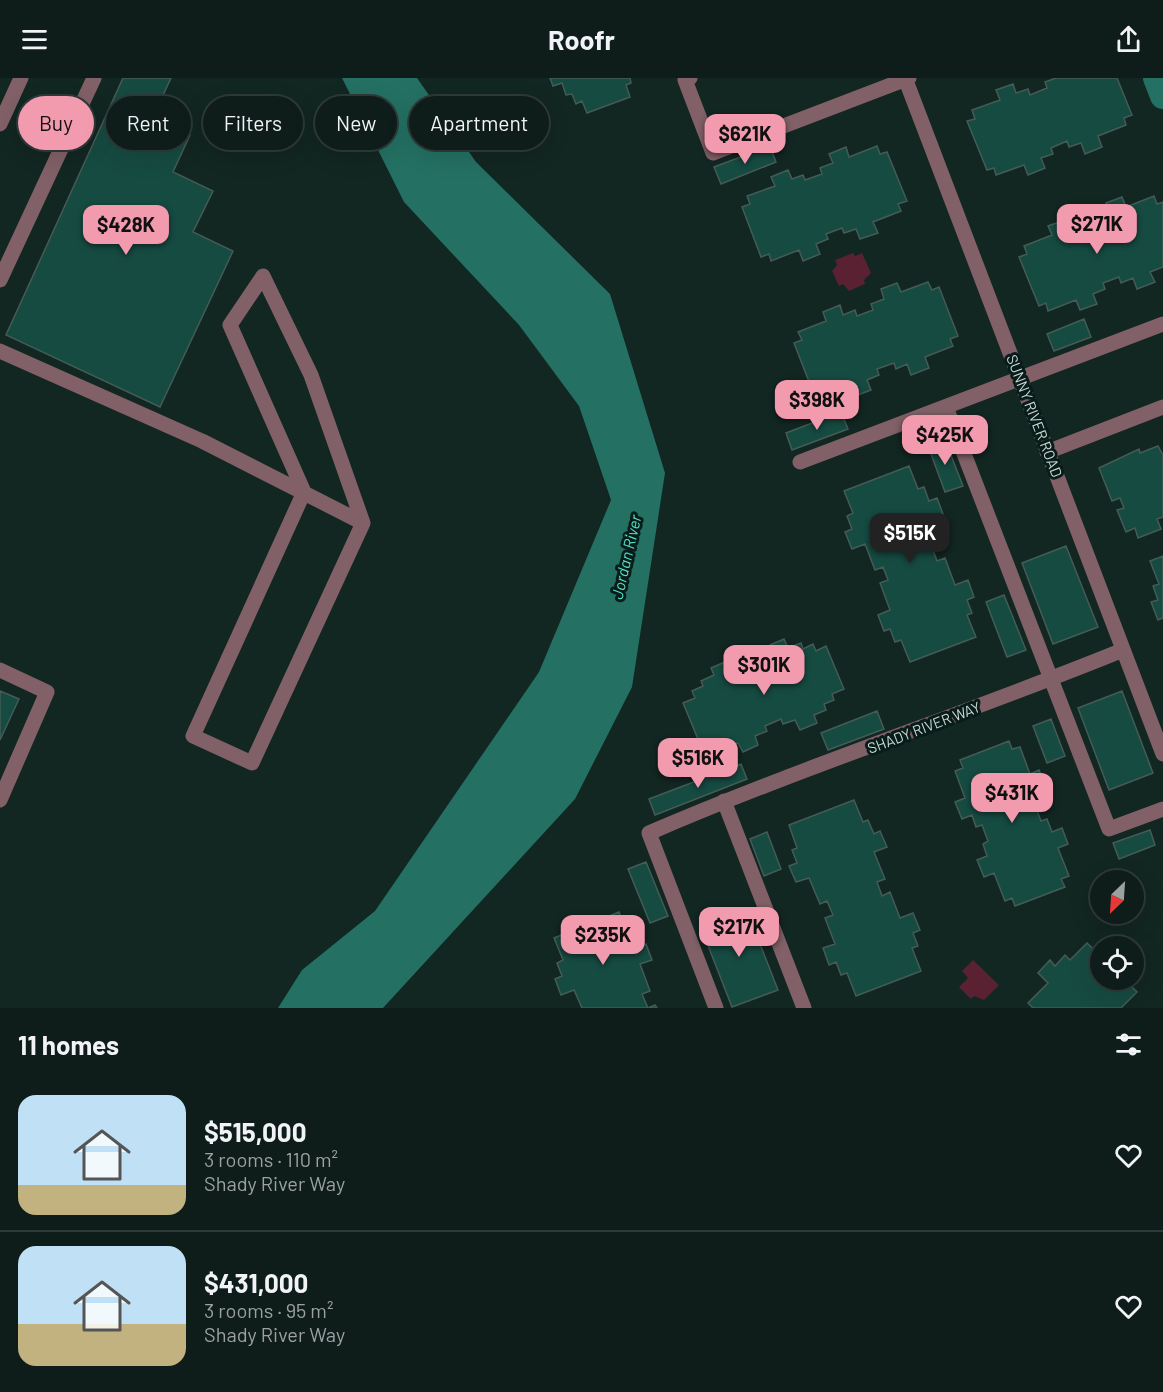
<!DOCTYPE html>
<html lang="en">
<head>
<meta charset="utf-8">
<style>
  body { margin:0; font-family:Barlow,sans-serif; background:#172523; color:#f1f3f6; height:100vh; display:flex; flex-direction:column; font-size:22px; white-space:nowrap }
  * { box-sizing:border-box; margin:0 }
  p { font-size:20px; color:#9ba1a2 }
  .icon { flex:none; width:33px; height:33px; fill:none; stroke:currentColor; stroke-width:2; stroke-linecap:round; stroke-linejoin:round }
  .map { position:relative; height:930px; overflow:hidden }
  .details { display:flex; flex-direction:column; background:#0e1c1a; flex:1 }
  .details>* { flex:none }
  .top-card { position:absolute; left:18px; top:18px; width:600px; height:54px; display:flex; gap:12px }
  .needle { width:39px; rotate:205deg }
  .tools { position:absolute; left:1090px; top:792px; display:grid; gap:12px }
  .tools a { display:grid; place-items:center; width:54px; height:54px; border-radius:50%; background:#0e1c1a; box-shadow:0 6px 24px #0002,0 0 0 2px #2e3a39; font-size:30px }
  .price { position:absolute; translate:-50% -51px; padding:0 14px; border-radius:12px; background:#f29aae; color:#111; font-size:20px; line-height:39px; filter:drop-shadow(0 2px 3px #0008) }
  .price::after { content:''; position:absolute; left:50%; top:36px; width:18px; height:14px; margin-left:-9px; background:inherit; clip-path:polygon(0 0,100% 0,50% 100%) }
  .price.on { background:#222; color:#fff }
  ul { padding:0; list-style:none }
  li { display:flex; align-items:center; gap:18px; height:150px; padding:0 18px }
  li+li { border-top:2px solid #2e3a39 }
  li span { display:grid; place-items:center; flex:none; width:168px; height:120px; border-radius:18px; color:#555 }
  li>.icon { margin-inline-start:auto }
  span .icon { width:72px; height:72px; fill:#fffc; stroke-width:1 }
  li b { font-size:26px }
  h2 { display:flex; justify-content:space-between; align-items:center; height:72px; padding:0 18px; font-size:26px }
  .pill { padding:0 21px; border-radius:27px; background:#0e1c1a; box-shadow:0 6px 24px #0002,0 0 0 2px #2e3a39; font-size:21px; line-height:54px }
  .pill.on { background:#f29aae; color:#111 }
  header { display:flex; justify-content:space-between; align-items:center; height:78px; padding:0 18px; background:#0e1c1a; font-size:27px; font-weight:700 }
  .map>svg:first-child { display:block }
  .green { fill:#592131 }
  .water { fill:#247063 }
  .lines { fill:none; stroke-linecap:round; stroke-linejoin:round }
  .canal { stroke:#247063; stroke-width:26 }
  .building { fill:#164b42; stroke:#455b56; stroke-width:1.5 }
  .minor { stroke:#816067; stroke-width:15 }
  .labels { text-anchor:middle; stroke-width:6; stroke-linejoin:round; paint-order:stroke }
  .street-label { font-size:15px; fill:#cddad7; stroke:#081d19 }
  .water-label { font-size:16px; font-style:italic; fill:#55e2c9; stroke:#081d19 }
</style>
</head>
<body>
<header><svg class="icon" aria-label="menu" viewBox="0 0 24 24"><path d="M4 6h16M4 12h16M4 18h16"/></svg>Roofr<svg class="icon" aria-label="share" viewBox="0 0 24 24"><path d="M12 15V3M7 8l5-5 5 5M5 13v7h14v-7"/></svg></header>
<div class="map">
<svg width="1163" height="930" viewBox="0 0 1163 930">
  <rect width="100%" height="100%" fill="#122622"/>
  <path class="green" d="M853,175L855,178L862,175L871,195L864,202L865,206L849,213L843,206L839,208L832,193L837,187L835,182Z
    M973,882L999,907L984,922L974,918L971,921L959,909L968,900L962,893Z"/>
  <path class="water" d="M342,0H417L476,84L610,216L665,395L632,609L575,721L383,930H278L302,892L375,833L539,594L611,422L579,328L519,247L404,124Z"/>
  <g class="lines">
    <path class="canal" d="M1156,0L1163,18"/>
  </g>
  <path class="building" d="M123,0H171L153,39L190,57L173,94L213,113L193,154L233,173L160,329L6,257Z
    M550,0H630L631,5L626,7L630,19L587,35L582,23L576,26L572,16L566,17L562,5L553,8Z
    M1056,0H1117L1132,37L1124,40L1126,47L1098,58L1102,69L1085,76L1081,65L1069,69L1067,63L1051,70L1053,76L1041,80L1045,90L1028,97L1024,87L996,97L994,90L987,92L967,43L975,41L972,32L1000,22L996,12L1013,6L1016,15L1028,11L1030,17L1047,10L1045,4Z
    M770,68L776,84L721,106L714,89Z
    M877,68L880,76L887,74L907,123L898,126L901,133L873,144L878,155L860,161L856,151L844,155L842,150L826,156L828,161L816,166L820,176L803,183L799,172L771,183L769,176L761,179L742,129L750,126L747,118L775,108L771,99L788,92L792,101L803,97L805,102L822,96L820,90L833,85L829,76L846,69L849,79Z
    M1154,118L1157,126L1163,124V189L1150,194L1155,204L1137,211L1133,200L1121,205L1119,199L1103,205L1105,211L1093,216L1097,226L1080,232L1076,222L1048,233L1046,225L1039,228L1019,179L1027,176L1024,168L1052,157L1048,148L1065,142L1069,151L1080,147L1082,152L1099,146L1097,140L1110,135L1106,125L1122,119L1126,129Z
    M928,204L932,212L939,209L958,258L950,261L953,268L925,279L929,290L911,297L907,286L896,291L894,285L877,291L879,297L867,302L871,312L855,318L851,308L823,318L820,311L813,314L794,265L802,262L798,254L826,243L823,234L840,227L843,237L855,232L857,238L873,232L871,226L884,221L881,211L897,205L901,214Z
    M1084,241L1091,259L1054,273L1047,256Z
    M841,334L848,351L792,372L786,355Z
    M945,362L963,408L945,414L928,368Z
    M1158,368L1163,377V439L1157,441L1161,451L1138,460L1135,450L1126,454L1117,432L1124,430L1120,420L1112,423L1099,390L1139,371L1140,375Z
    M909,388L918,411L924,409L929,423L937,420L943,436L930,441L940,466L932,469L937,483L945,480L955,507L968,502L974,519L967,522L972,535L967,537L976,559L910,584L901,562L895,564L890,551L884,553L878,537L890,532L880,505L888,502L883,489L875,492L865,466L852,471L845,454L852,451L847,438L853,435L844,413Z
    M1066,468L1098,549L1053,566L1022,485Z
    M1163,478V540L1158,542L1151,524L1158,522L1153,508L1159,506L1150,483Z
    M1004,517L1026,572L1007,579L986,524Z
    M784,561L788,570L801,565L803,571L813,566L816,573L826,568L844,611L832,616L834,622L824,626L826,632L814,637L817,645L800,652L795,642L783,646L781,641L765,648L767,653L755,658L758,667L743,674L738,665L727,670L724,664L714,668L711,661L700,666L683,625L695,620L692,613L703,608L701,603L714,597L711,590L727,583L731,594L743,589L745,595L762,588L760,582L773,577L770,567Z
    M0,613L19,621L0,662Z
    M1122,613L1153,695L1109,712L1078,630Z
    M877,633L884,651L828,672L821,655Z
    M1051,641L1065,678L1047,685L1033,648Z
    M1009,663L1012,671L1020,669L1030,696L1039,692L1046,708L1036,712L1041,725L1035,727L1041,743L1047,741L1052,754L1062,750L1068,766L1058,770L1069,798L1061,801L1065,809L1015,828L1012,820L1005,823L994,795L984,799L977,782L987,778L983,766L988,763L982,747L976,749L972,737L962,741L955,724L965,720L955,693L963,690L960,682Z
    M741,686L747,701L655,737L649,721Z
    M854,722L863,744L868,742L874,756L880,753L887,769L874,774L885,801L877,804L882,818L890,814L900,840L913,835L920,852L913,855L918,868L912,870L921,893L856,918L847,895L841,897L836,884L829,887L823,870L835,866L825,840L833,837L827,823L820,826L809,800L796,804L789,788L797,785L792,772L797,770L789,747Z
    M1150,752L1155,767L1119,781L1113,765Z
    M767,754L781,791L764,798L750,761Z
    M646,784L668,838L650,845L628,791Z
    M746,830L778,912L732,929L700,847Z
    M619,834L628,857L633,855L639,869L646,866L652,882L640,886L650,913L642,916L648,930L655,927L657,930H582L574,912L561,917L555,901L562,898L557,885L563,882L554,860Z
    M1087,865L1101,878V902H1125L1137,914L1121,930H1033L1028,925L1048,905L1038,895L1050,882L1055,888L1065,877L1070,882Z"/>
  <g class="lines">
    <path class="minor" d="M690,0L685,2L713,75L909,0
      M905,0L1163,676
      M0,46L21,0
      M263,198L311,297L363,445L252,685L193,658L304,414L230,247Z
      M0,202L94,0
      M0,273L202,363L363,445
      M946,329L1109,751L1163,731
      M1047,374L1163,329
      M800,384L1163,246
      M0,592L47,614L0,722
      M724,723L804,930
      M716,930L649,755C804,688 966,636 1123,572"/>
  </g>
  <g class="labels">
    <g class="street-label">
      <text transform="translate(1034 338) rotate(69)" y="5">SUNNY RIVER ROAD</text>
      <text transform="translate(924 650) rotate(-21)" y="5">SHADY RIVER WAY</text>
    </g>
    <g class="water-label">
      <text transform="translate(626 479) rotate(-77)" y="6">Jordan River</text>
    </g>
  </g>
</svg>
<div class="tools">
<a><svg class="needle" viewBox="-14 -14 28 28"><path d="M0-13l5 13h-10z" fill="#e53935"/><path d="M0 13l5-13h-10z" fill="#9ba1a2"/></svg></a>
<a><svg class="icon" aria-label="locate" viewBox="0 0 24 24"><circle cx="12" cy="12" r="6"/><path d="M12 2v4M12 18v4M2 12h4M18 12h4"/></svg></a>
</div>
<b class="price" style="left:745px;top:87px">$621K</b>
<b class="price" style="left:1097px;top:177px">$271K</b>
<b class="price" style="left:126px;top:178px">$428K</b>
<b class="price" style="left:817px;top:353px">$398K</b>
<b class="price" style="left:945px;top:388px">$425K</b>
<b class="price on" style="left:910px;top:486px">$515K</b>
<b class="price" style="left:764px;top:618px">$301K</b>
<b class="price" style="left:698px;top:711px">$516K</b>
<b class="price" style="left:1012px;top:746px">$431K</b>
<b class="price" style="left:739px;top:880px">$217K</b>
<b class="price" style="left:603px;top:888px">$235K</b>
<div class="top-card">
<a class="pill on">Buy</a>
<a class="pill">Rent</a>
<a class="pill">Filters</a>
<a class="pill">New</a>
<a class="pill">Apartment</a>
</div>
</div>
<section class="details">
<h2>11 homes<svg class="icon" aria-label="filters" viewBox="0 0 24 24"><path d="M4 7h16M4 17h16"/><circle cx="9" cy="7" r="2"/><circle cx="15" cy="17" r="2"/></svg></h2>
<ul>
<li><span style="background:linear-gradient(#bfe0f5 75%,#c2b280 0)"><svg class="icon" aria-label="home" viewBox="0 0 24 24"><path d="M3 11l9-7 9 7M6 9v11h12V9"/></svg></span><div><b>$515,000</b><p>3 rooms · 110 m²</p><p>Shady River Way</p></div><svg class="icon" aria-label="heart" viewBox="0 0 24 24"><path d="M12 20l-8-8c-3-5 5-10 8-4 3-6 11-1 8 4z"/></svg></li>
<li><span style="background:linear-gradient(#bfe0f5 65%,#c2b280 0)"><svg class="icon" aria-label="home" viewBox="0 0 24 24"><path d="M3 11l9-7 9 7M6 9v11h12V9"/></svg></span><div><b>$431,000</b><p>3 rooms · 95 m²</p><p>Shady River Way</p></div><svg class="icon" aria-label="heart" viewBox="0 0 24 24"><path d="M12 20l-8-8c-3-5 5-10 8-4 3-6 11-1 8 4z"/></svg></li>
</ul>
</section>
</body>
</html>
